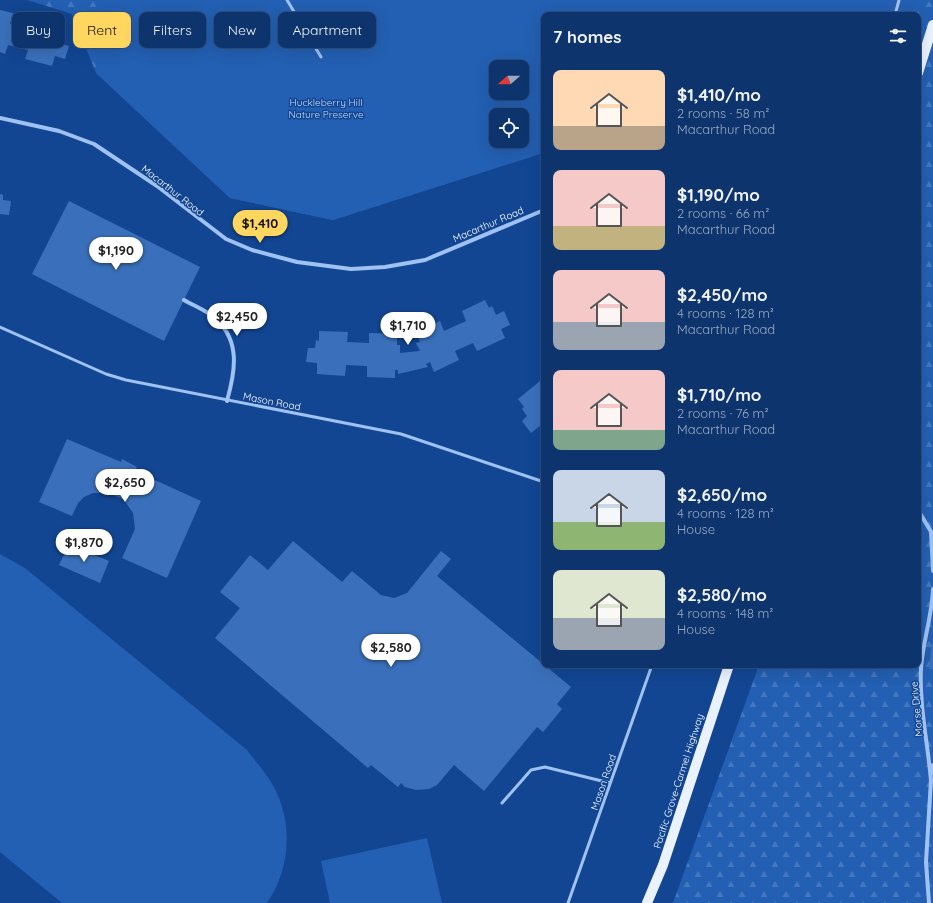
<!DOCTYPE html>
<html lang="en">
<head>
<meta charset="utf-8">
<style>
  body { margin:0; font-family:Quicksand,sans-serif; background:#173c73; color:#f1f3f6; height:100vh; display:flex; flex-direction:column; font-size:15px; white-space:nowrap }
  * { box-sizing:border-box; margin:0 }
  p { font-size:13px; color:#9baac2 }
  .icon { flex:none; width:22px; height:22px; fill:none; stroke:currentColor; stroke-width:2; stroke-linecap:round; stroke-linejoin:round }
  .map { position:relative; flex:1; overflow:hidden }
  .side { position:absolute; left:541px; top:12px; width:380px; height:656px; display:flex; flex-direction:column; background:#0e346e; border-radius:8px; box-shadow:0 4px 16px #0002,0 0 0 1px #2e4f81 }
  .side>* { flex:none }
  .hud { position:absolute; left:12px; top:12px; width:380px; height:36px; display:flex; gap:8px }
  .needle { width:26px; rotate:250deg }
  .buttons { position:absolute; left:489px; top:60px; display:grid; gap:8px }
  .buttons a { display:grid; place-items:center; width:40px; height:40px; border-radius:8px; background:#0e346e; box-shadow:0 4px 16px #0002,0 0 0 1px #2e4f81; font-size:20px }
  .price { position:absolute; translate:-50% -34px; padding:0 9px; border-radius:14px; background:#fff; color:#222; font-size:13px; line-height:26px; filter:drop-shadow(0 1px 2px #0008) }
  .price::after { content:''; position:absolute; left:50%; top:24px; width:12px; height:9px; margin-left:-6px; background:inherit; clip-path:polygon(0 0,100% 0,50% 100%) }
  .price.selected { background:#ffd660; color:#111 }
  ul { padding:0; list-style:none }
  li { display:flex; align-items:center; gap:12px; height:100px; padding:0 12px }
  li span { display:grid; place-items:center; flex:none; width:112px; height:80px; border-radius:8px; color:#555 }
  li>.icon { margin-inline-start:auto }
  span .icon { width:48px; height:48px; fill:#fffc; stroke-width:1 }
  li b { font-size:17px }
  h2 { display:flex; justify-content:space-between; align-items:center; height:48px; padding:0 12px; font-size:17px }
  .chip { padding:0 14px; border-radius:8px; background:#0e346e; box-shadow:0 4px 16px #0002,0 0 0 1px #2e4f81; font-size:14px; line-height:36px }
  .chip.selected { background:#ffd660; color:#111 }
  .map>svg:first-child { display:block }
  .forest { fill:url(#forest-firs); fill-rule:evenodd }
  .park { fill:#235fb2; fill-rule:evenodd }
  .building { fill:#3a70bb }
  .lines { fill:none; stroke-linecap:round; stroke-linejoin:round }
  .service { stroke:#9fc2f2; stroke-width:3 }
  .minor { stroke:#9fc2f2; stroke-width:4 }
  .primary { stroke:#eaf2ff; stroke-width:10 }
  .labels { text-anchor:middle; stroke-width:3; stroke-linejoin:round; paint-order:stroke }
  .park-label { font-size:10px; fill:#c6ddfd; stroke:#124693 }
  .street-label { font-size:10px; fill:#fff; stroke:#124693 }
</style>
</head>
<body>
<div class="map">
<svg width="933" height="903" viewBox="0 0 933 903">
  <defs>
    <pattern id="forest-firs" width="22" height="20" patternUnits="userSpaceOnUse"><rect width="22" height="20" fill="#235fb2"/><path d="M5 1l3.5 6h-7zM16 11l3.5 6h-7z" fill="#4477be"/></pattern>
  </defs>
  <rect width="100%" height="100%" fill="#124693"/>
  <path class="forest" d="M27,0H933V903H673L759,665H918V15H544V155L540,154L333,220L230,198L96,73L72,14ZM496,67H522V93H496ZM496,115H522V141H496Z"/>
  <path class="park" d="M97,0H915L910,15H544V155L540,154L333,220L230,198L96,73ZM496,67H522V93H496ZM496,115H522V141H496Z
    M0,554L25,568L247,750C254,760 263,769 269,779C294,816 292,867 267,903H62L0,852Z
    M427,838L442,903H330L321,861Z"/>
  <path class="building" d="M0,10L13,13L10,24L34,30L37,19L62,25L58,38L62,39L61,44L69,46L65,59L55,56L52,66L25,59L28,50L8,45L5,54L0,52Z
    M0,194L3,195V200L11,201L9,215L0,214Z
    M69,201L200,267L164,341L32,274Z
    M485,300L489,308L492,306L496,315L504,311L510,325L501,329L505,338L477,351L473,343L455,351L459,360L434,372L430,362L426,364L428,367L398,374V370H395V378L367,377V366L346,365L345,376L317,374V363L306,362L308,348H315L316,340L319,341V331L348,332L347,342L369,343V333L397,334V345H400V353L420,351L416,343L420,342L415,332L440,321L444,331L466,321L462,311Z
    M540,381L544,386V430L541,425L531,433L522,421L527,416L522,409L524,407L518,399Z
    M67,439L121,462L122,459L137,467L135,471L201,501L167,578L122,558L135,529L133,513L124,500L109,493H93L84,497L78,503L72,516L39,502Z
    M293,541L342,582L352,571L381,595L394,598L407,593L441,551L451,559L437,576L571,687L557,704L562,709L543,732L537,727L484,791L454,765L437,785L429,789L416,790L405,787L401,783L398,787L371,765L368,768L215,638L240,608L220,592L250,555L268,570Z
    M69,544L109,561L100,583L59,565Z
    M932,642L933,643V669H929Z"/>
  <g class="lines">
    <path class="service" d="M287,0L321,57
      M895,15L899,0
      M0,327L106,374L126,380L401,434L544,482
      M502,803L531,770L545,767L610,783
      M568,903L652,665"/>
    <path class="minor" d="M0,118L59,131L94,144L157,186L226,239L252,250L297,262L351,269L385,267L425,260L544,210
      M184,300C194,306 208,311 216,319C241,342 235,372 227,401
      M918,510L933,535
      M931,532L933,571
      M932,773L933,765
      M931,781C928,744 919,705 921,668C923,641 932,616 933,589
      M929,903L926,862L931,780"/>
    <path class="primary" d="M918,73L933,25
      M647,903L663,865L729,665"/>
  </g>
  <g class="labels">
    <g class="park-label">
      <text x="326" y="106">Huckleberry Hill<tspan x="326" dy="12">Nature Preserve</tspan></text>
    </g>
    <g class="street-label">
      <text transform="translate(173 190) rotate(38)" y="4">Macarthur Road</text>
      <text transform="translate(488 224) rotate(-23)" y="4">Macarthur Road</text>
      <text transform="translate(272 401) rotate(11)" y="4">Mason Road</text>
      <text transform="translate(916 709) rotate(-95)" y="4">Morse Drive</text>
      <text transform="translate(678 781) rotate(-72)" y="4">Pacific Grove-Carmel Highway</text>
      <text transform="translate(603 782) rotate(-71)" y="4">Mason Road</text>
    </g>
  </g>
</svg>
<div class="buttons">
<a><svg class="needle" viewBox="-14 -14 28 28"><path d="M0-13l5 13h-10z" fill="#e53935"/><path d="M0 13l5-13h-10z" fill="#9baac2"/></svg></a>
<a><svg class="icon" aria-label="locate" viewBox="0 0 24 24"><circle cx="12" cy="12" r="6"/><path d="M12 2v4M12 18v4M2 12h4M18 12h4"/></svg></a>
</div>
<b class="price selected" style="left:260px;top:244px">$1,410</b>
<b class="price" style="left:116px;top:271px">$1,190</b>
<b class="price" style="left:237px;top:337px">$2,450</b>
<b class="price" style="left:408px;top:346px">$1,710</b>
<b class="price" style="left:125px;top:503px">$2,650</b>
<b class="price" style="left:84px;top:563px">$1,870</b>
<b class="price" style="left:391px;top:668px">$2,580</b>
<div class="hud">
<a class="chip">Buy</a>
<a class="chip selected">Rent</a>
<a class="chip">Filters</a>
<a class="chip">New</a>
<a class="chip">Apartment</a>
</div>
<section class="side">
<h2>7 homes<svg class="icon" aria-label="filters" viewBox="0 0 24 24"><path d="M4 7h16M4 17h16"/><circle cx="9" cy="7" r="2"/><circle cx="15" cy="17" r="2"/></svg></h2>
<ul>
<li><span style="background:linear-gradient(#ffd9b3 70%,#b9a48a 0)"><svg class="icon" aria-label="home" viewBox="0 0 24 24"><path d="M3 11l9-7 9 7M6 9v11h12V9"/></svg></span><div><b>$1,410/mo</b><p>2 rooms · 58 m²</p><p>Macarthur Road</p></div></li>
<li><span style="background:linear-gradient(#f6c9c9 70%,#c2b280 0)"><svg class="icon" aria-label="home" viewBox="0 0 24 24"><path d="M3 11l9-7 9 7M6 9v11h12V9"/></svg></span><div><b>$1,190/mo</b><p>2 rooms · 66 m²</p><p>Macarthur Road</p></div></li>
<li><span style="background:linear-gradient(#f6c9c9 65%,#9aa5b1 0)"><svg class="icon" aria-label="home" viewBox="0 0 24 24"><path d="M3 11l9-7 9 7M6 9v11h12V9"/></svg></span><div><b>$2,450/mo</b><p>4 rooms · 128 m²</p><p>Macarthur Road</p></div></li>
<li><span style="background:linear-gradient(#f6c9c9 75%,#7fa58c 0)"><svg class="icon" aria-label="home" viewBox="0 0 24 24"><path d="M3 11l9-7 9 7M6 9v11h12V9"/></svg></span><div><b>$1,710/mo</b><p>2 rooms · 76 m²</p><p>Macarthur Road</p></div></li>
<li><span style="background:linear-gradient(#c9d6e8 65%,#8fb573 0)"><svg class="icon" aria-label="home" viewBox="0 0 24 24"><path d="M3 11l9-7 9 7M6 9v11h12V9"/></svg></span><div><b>$2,650/mo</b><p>4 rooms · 128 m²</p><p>House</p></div></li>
<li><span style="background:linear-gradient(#dfe7d0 60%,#9aa5b1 0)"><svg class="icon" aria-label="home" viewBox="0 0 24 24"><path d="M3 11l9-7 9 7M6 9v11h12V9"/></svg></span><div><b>$2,580/mo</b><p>4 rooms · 148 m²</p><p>House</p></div></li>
</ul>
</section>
</div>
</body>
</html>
